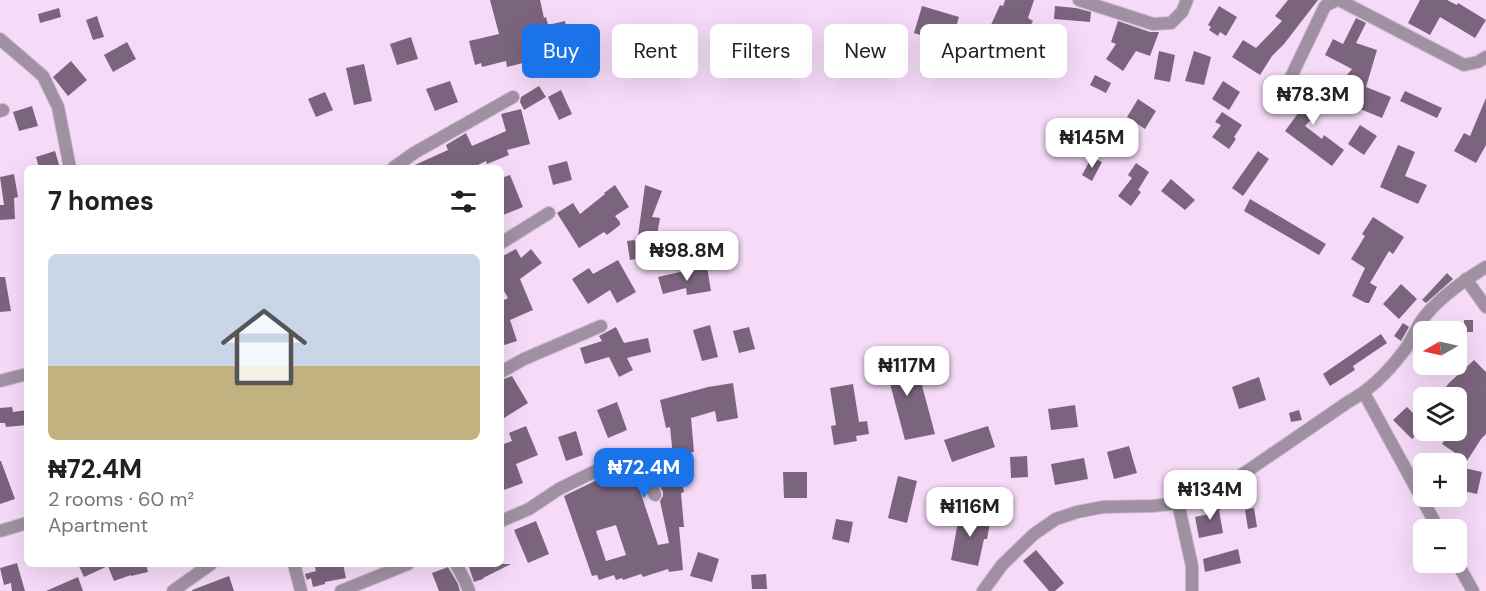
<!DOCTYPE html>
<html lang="en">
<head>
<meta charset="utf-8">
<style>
  body { margin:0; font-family:"DM Sans",sans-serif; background:#f6f6f6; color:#202124; height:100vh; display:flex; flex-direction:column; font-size:22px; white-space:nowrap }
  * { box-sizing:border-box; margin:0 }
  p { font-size:20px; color:#757577 }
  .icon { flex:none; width:33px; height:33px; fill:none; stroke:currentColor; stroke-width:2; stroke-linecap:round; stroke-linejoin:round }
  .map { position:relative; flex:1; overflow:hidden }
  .panel { position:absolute; left:24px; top:165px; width:480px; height:402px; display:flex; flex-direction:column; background:#fff; border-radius:9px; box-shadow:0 6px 24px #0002 }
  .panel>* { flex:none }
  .guide { position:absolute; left:522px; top:24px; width:570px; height:54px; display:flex; gap:12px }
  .needle { width:39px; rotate:261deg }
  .tools { position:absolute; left:1413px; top:321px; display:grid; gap:12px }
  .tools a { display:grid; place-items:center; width:54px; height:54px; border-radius:9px; background:#fff; box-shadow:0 6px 24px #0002; font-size:30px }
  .price { position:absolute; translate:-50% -51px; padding:0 14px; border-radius:12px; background:#fff; color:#222; font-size:20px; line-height:39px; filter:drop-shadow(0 2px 3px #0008) }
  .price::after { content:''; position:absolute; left:50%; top:36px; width:18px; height:14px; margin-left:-9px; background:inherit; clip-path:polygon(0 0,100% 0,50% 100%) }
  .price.selected { background:#1a73e8; color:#fff }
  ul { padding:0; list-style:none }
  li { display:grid; align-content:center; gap:12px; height:318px; padding:0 24px }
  li span { display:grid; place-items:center; height:186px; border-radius:9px; color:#555 }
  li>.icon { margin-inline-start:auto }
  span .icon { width:108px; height:108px; fill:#fffc; stroke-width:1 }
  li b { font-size:26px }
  h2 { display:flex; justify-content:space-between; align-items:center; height:72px; padding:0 24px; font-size:26px }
  .chip { padding:0 21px; border-radius:9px; background:#fff; box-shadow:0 6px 24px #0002; font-size:21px; line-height:54px }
  .chip.selected { background:#1a73e8; color:#fff }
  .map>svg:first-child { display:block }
  .building { fill:#7b657e; fill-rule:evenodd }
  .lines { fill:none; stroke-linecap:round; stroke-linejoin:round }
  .street-casing { stroke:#cfb8d2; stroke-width:14 }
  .street { stroke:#a091a2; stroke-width:12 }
</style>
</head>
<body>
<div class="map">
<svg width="1486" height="591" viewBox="0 0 1486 591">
  <rect width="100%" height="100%" fill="#f5dbf8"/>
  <path class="building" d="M490,0H540L544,18L546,17L548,25L565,21L571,51L507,67L506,61L482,67L481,63L475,65L469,41L499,34Z
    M1005,0H1034L1028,18L1033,21L1025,36L1021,34L1010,62L977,50L986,25L990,27L1000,5L1003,6Z
    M1288,0H1318L1284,44L1272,56L1260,75L1232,57L1243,40L1256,48L1282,21L1275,16Z
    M1420,0H1447L1457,5L1458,3L1486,20L1475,38L1440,17L1430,35L1408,23Z
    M922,6L959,17L951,44L914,33Z
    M1055,6L1076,8L1091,12L1090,22L1054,19Z
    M1219,6L1237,17L1226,36L1220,32L1218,36L1209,30L1211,27L1208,25Z
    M59,8L61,17L40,23L38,14Z
    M97,16L104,37L93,40L86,20Z
    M1356,18L1366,23L1356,43L1377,50L1366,87L1391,97L1382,118L1353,106L1361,87L1346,76L1352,69L1325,55L1333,39L1343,44Z
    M1118,21L1150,32H1159L1150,56L1136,51L1123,71L1106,59L1116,44L1111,42Z
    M411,37L418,59L397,65L390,44Z
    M127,42L136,59L113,72L104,55Z
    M1159,51L1175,55L1170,82L1154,79Z
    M1194,51L1211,57L1204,85L1185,81Z
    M71,61L87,80L68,96L53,77Z
    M364,64L372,101L354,105L346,68Z
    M1095,75L1111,83L1106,93L1090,85Z
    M450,81L458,102L435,111L426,89Z
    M1223,81L1240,92L1229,110L1212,99Z
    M1314,81L1323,91L1320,98L1327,103L1305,126L1322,139L1324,135L1344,150L1332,166L1285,131L1302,108L1295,101Z
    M539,86L546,97L524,110L520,102L521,97Z
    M561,90L572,114L559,120L548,97Z
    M1405,91L1442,108L1437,118L1400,101Z
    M325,92L333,110L316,117L308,99Z
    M1486,98V145L1476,163L1454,151L1464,133L1470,136Z
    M1138,99L1156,111L1145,129L1127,117Z
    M32,106L38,126L19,131L13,112Z
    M521,109L530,144L507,150L509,155L487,164L486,161L472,168H408L448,150L446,145L466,133L472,146L506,131L501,114Z
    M1222,112L1242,125L1234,137L1236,139L1229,149L1212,137L1221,125L1215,122Z
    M1360,125L1377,136L1364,155L1348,144Z
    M1398,145L1415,152L1405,176L1427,185L1418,204L1380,187Z
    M55,151L60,168H39L36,157Z
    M1258,151L1269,159L1243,196L1232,188Z
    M1092,157L1102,162L1092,181L1082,175Z
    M567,161L572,180L553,185L548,166Z
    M1136,163L1149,172L1138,190L1141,192L1131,206L1118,196L1132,178L1128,175Z
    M14,174L18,197L14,198L15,219L0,220V205H4L0,177Z
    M510,175L523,207L503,215L501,209V178Z
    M1171,179L1195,200L1185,210L1161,191Z
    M615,185L629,207L615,216L620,222V225L607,235L604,232L579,248L557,213L573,203L580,214L605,194L604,193Z
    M645,185L662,191L652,217L660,218L657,235L643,233L648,257L630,260L627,241L634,240L637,243Z
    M1250,199L1326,244L1319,255L1244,211Z
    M1373,217L1404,237L1393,254L1389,251L1370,283L1377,287L1369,303H1366L1352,296L1365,268L1351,259L1365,236L1362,234Z
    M516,249L521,258L531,249L542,263L520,279L533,310L510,320L517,341L501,346V299L503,298L504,300L508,298L501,286V257Z
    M618,260L636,292L617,303L610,290L588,304L572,279L589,268L593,274Z
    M707,267L711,291L687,295L686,288L663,294L658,277L680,272Z
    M1447,273L1453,279L1426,303L1422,300Z
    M0,277H5L11,311L0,312Z
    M1401,284L1417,299L1399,319L1383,304Z
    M1464,320H1473V332H1464Z
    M1403,323L1409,327L1401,341L1394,336Z
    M710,325L718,357L702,361L693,330Z
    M616,327L624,343L648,338L651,352L627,358L633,370L619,377L609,357L585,364L580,348L602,341L599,336Z
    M749,327L755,349L739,353L733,331Z
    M1381,334L1387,343L1353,366L1355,370L1330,386L1323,374Z
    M908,353L911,385L921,382L935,434L905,440L889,380L883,381L881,356Z
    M1474,360L1486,372V434L1481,439L1467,461L1442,444L1451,430H1456V398H1437L1449,383Z
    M512,376L528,403L501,420V380Z
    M1259,377L1266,400L1239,409L1232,387Z
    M733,383L738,418L717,422L715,411L691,418L694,452L680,453L687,483L682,484L684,492L681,493L684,527H679L683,570L669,572L668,569L643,577L641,574L623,580L622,578L616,580L614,575L599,580L597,575L592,576L564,496L605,476L608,485L635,476L658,545L669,543L660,501L663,496V492L657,480L666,478L664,468L674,466L670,427L666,428L660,400L708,387ZM616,525L626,555L606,561L596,531Z
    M853,384L859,422L867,421L869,434L856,436L857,441L834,445L831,426L836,425L830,388Z
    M617,402L627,430L608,438L597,410Z
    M1075,405L1078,427L1051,430L1048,409Z
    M12,407L13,412L27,410V425L6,427L5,423H0V408Z
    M1407,407L1424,424V427L1412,439L1393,420Z
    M1299,410L1302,420L1291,422L1289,413Z
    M526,426L538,455L516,464L523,483L501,491V445L512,441L509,433Z
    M988,426L995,447L952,462L944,440Z
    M576,431L583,455L566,461L558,437Z
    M1129,446L1137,473L1114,479L1107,452Z
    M1027,456L1028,477L1011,478L1010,457Z
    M1084,458L1088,479L1055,485L1051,464Z
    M0,461H1L15,499L0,504Z
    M1464,468L1482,472L1477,494L1459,490Z
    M783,472H807V498H784Z
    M898,476L917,481L907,523L888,518Z
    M1220,499L1222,509L1219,510L1223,533L1199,538L1195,517L1209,514L1207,502Z
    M1254,508L1257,527L1248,529L1245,510Z
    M960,511L991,517L987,539H984L978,566L951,560Z
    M836,519L853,522L849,543L832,539Z
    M536,521L549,554L528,563L514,530Z
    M1238,549L1241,563L1205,572L1203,559Z
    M1036,550L1064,583L1055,591H1049L1023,561Z
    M698,552L719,559L712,582L690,576Z
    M17,563L25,591H12L11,583L4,585L0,568Z
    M78,564H146L148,572L131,576V575L114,581L108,566L84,577Z
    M314,564H343L346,578L325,582V584L313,587L311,578L307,580L305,574L316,571Z
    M468,564H511L483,578V579L474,582Z
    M448,567L458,584L460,591H439L432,573Z
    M766,574L767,589H752L751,575Z
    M229,576L234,591H192V590Z
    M78,577L83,591H46Z"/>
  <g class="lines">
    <defs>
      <path id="street" d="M1079,0L1153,24L1171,23L1182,12L1187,0
        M1339,0L1464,65L1478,62L1486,57
        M0,39L43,76L58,107L70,168
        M1291,77L1325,6L1337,0
        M0,111L3,110
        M393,168L414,153L513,97
        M501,243L549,213
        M1466,279L1486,307
        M501,372L524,359L601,326
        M0,381L27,374
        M1364,393L1439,530
        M1178,503L1192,566V591
        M501,521L529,509L559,489L620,459L632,455L639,459L655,495
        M0,531L27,523
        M1456,561L1473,591
        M294,564L301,591
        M456,564L465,581L469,591
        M173,591L211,564
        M341,591L408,564
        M983,591L1002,565L1034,534L1056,519L1077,512L1103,507L1153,506L1178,503L1208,493L1237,478L1348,402C1370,390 1388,372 1403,352C1411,343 1415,330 1422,320C1438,298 1463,281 1486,267"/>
    </defs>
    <use href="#street" class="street-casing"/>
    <use href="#street" class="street"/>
  </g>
</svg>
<div class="tools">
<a><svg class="needle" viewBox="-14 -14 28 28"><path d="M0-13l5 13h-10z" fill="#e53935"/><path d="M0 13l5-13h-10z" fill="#757577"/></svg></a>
<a><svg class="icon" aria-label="layers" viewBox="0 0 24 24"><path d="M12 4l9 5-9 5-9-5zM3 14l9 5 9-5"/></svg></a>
<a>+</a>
<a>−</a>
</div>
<b class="price" style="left:1313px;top:126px">₦78.3M</b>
<b class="price" style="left:1092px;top:169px">₦145M</b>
<b class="price" style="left:687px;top:282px">₦98.8M</b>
<b class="price" style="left:907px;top:397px">₦117M</b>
<b class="price selected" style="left:644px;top:499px">₦72.4M</b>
<b class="price" style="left:1210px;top:521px">₦134M</b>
<b class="price" style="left:970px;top:538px">₦116M</b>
<div class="guide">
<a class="chip selected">Buy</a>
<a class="chip">Rent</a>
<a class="chip">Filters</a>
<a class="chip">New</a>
<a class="chip">Apartment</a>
</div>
<section class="panel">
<h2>7 homes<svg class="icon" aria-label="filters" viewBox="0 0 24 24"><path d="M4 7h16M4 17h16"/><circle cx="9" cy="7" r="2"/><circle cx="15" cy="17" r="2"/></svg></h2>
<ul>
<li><span style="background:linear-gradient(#c9d6e8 60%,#c2b280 0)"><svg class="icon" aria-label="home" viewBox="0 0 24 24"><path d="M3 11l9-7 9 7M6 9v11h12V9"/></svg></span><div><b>₦72.4M</b><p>2 rooms · 60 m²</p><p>Apartment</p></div></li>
</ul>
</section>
</div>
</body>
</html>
